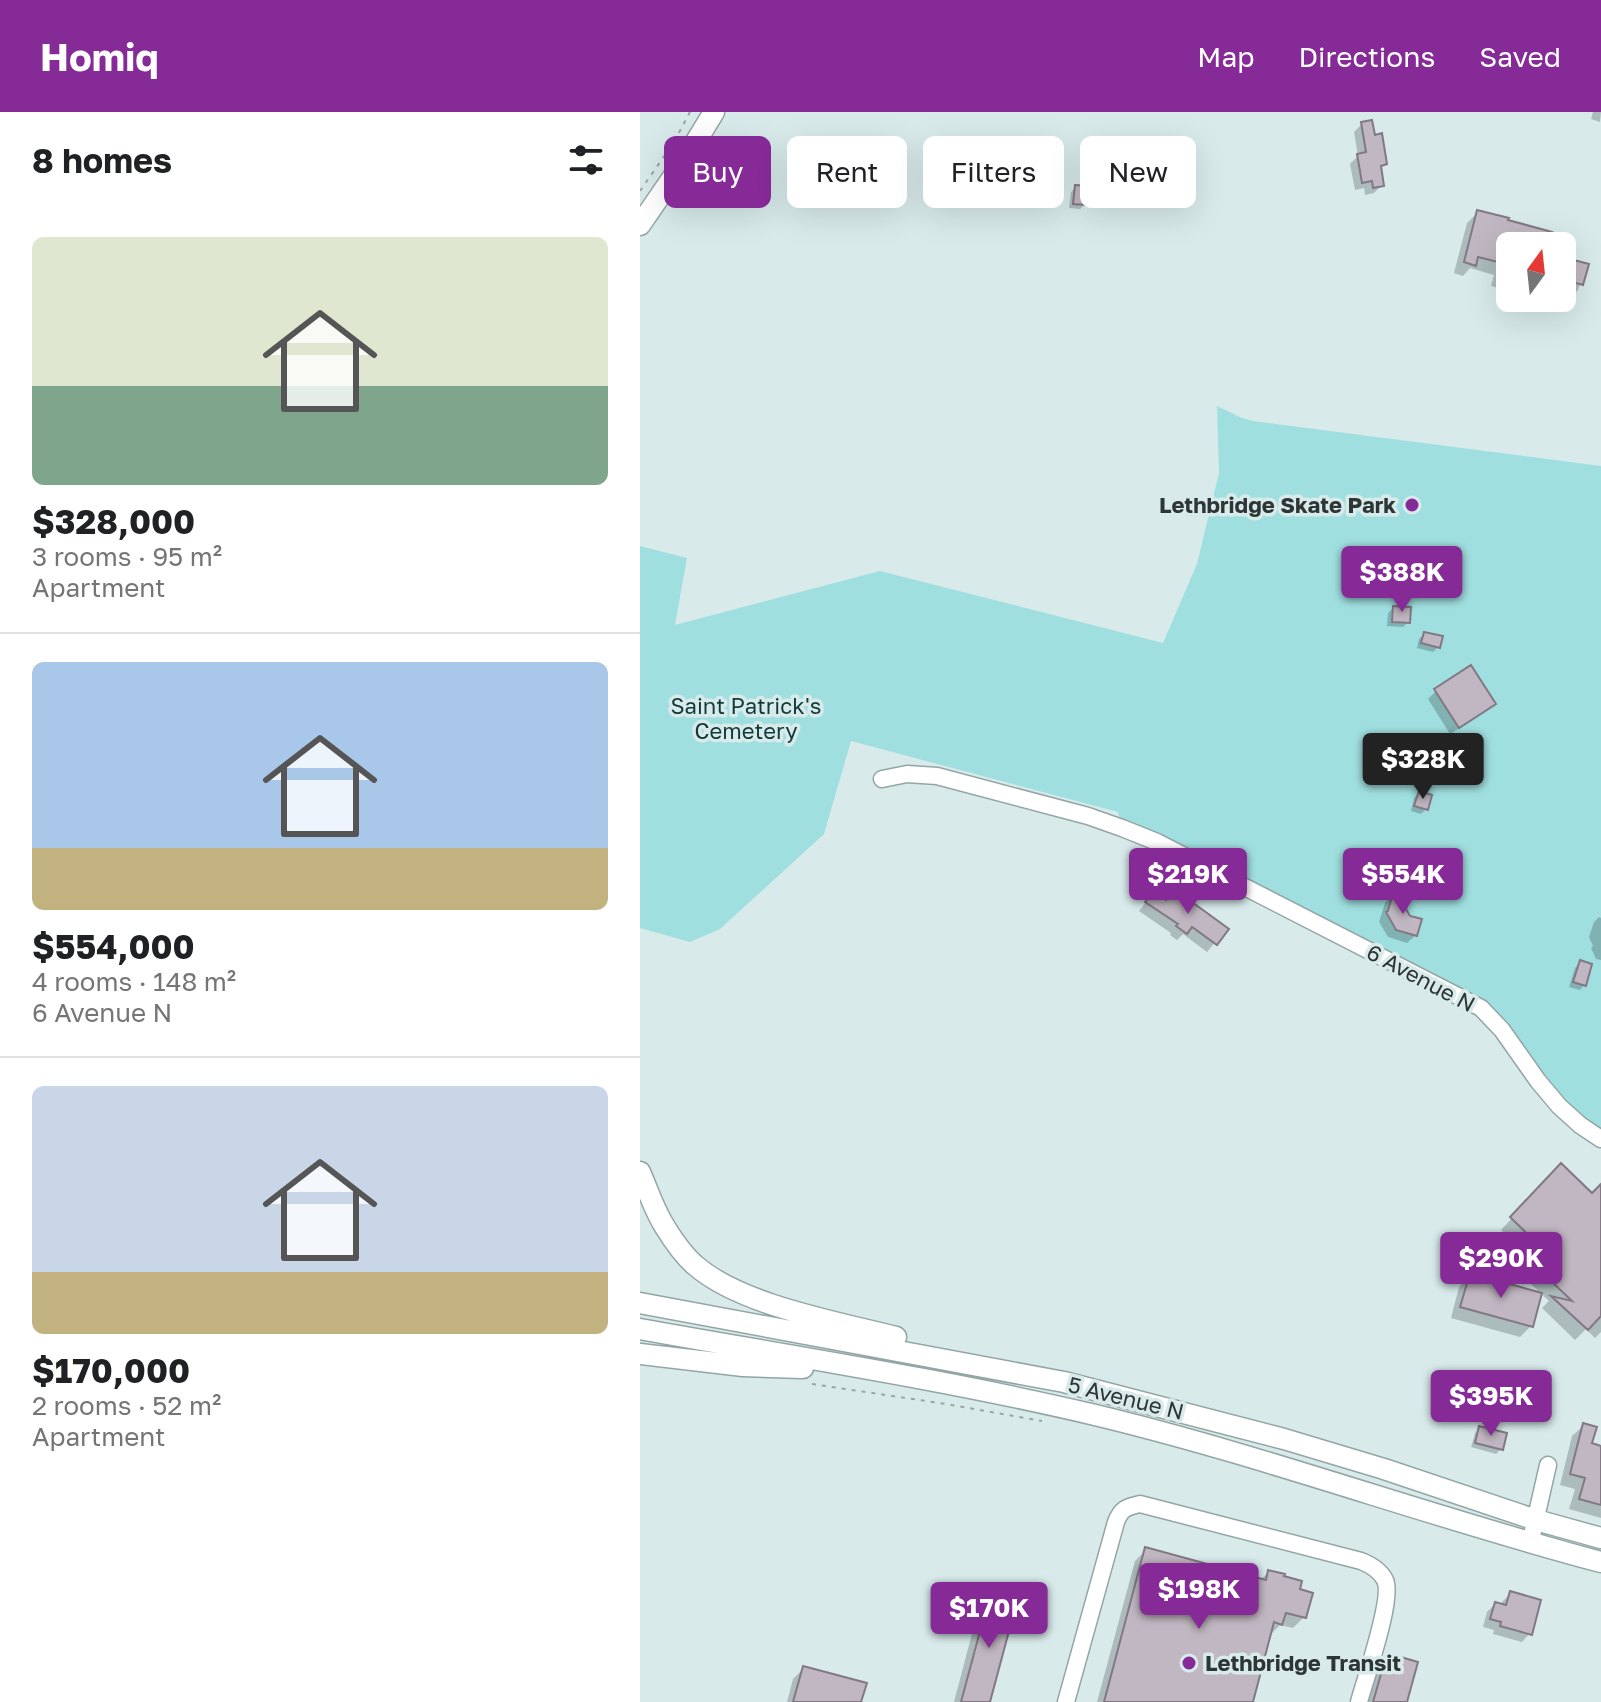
<!DOCTYPE html>
<html lang="en">
<head>
<meta charset="utf-8">
<style>
  body { margin:0; font-family:"Golos Text",sans-serif; background:#f6f6f6; color:#202124; height:100vh; display:flex; flex-direction:column; font-size:30px; white-space:nowrap }
  * { box-sizing:border-box; margin:0 }
  p { font-size:26px; color:#757577 }
  .icon { flex:none; width:44px; height:44px; fill:none; stroke:currentColor; stroke-width:2; stroke-linecap:round; stroke-linejoin:round }
  .map { position:relative; flex:1; overflow:hidden }
  .side { display:flex; flex-direction:column; background:#fff; width:640px }
  .side>* { flex:none }
  .hud { position:absolute; left:24px; top:24px; width:760px; height:72px; display:flex; gap:16px }
  .needle { width:52px; rotate:15deg }
  .tools { position:absolute; left:856px; top:120px; display:grid; gap:16px }
  .tools a { display:grid; place-items:center; width:80px; height:80px; border-radius:12px; background:#fff; box-shadow:0 8px 32px #0002; font-size:40px }
  .price { position:absolute; translate:-50% -68px; padding:0 18px; border-radius:8px; background:#852a96; color:#fff; font-size:26px; line-height:52px; filter:drop-shadow(0 2px 4px #0008) }
  .price::after { content:''; position:absolute; left:50%; top:48px; width:24px; height:18px; margin-left:-12px; background:inherit; clip-path:polygon(0 0,100% 0,50% 100%) }
  .price.current { background:#222; color:#fff }
  ul { padding:0; list-style:none }
  li { display:grid; align-content:center; gap:16px; height:424px; padding:0 32px }
  li+li { border-top:2px solid #e0e0e0 }
  li span { display:grid; place-items:center; height:248px; border-radius:12px; color:#555 }
  li>.icon { margin-inline-start:auto }
  span .icon { width:144px; height:144px; fill:#fffc; stroke-width:1 }
  li b { font-size:34px }
  h2 { display:flex; justify-content:space-between; align-items:center; height:96px; padding:0 32px; font-size:34px }
  .tag { padding:0 28px; border-radius:12px; background:#fff; box-shadow:0 8px 32px #0002; font-size:28px; line-height:72px }
  .tag.current { background:#852a96; color:#fff }
  header { display:flex; align-items:center; gap:48px; box-sizing:border-box; height:112px; padding:0 40px; background:#852a96; color:#fff }
  header strong { font-size:38px }
  nav { display:flex; gap:44px; margin-inline-start:auto; font-size:28px }
  main { display:flex; flex:1; min-height:0 }
  .map>svg:first-child { display:block }
  .green { fill:#a0dfe0 }
  .shadow { fill:#0003 }
  .building { fill:#c1b7c2; stroke:#827984; stroke-width:2 }
  .lines { fill:none; stroke-linecap:round; stroke-linejoin:round }
  .minor-casing { stroke:#94a5a5; stroke-width:19 }
  .major-casing { stroke:#94a5a5; stroke-width:23 }
  .path { stroke:#98a6a6; stroke-width:2; stroke-dasharray:4 6; stroke-linecap:butt }
  .minor { stroke:#fff; stroke-width:16 }
  .major { stroke:#fff; stroke-width:20 }
  .poi-dot { fill:#852a96; stroke:#d8eaea; stroke-width:3 }
  .labels { text-anchor:middle; stroke-width:7; stroke-linejoin:round; paint-order:stroke }
  .poi-label { font-size:22px; font-weight:bold; fill:#2e3535; stroke:#d8eaea; text-anchor:end }
  .park-label { font-size:22px; fill:#113a3b; stroke:#d8eaea }
  .street-label { font-size:22px; fill:#2e3535; stroke:#d8eaea }
</style>
</head>
<body>
<header>
<strong>Homiq</strong>
<nav><a>Map</a><a>Directions</a><a>Saved</a></nav>
</header>
<main>
<section class="side">
<h2>8 homes<svg class="icon" aria-label="filters" viewBox="0 0 24 24"><path d="M4 7h16M4 17h16"/><circle cx="9" cy="7" r="2"/><circle cx="15" cy="17" r="2"/></svg></h2>
<ul>
<li><span style="background:linear-gradient(#dfe7d0 60%,#7fa58c 0)"><svg class="icon" aria-label="home" viewBox="0 0 24 24"><path d="M3 11l9-7 9 7M6 9v11h12V9"/></svg></span><div><b>$328,000</b><p>3 rooms · 95 m²</p><p>Apartment</p></div></li>
<li><span style="background:linear-gradient(#a9c7e8 75%,#c2b280 0)"><svg class="icon" aria-label="home" viewBox="0 0 24 24"><path d="M3 11l9-7 9 7M6 9v11h12V9"/></svg></span><div><b>$554,000</b><p>4 rooms · 148 m²</p><p>6 Avenue N</p></div></li>
<li><span style="background:linear-gradient(#c9d6e8 75%,#c2b280 0)"><svg class="icon" aria-label="home" viewBox="0 0 24 24"><path d="M3 11l9-7 9 7M6 9v11h12V9"/></svg></span><div><b>$170,000</b><p>2 rooms · 52 m²</p><p>Apartment</p></div></li>
</ul>
</section>
<div class="map">
<svg width="961" height="1590" viewBox="0 0 961 1590">
  <rect width="100%" height="100%" fill="#d8eaea"/>
  <path class="green" d="M577,294L602,306L613,309L961,354V1027L940,1013L841,896L482,716L478,700L211,629L184,722L80,817L50,830L0,816V434L47,446L35,513L240,459L523,531L557,452L579,361Z"/>
  <path class="shadow" d="M953,0H961L960,10L951,7Z
    M722,12L733,25L745,52L739,58L742,73L734,81L725,83L724,76L715,78L710,52L718,44L714,20Z
    M436,75L445,92L440,97L429,96L431,80Z
    M838,100L866,110L912,134H870V179L851,174L854,163L830,156L823,164L814,161L827,111Z
    M922,137L935,140L933,150L946,153L938,178L927,189L916,186H922Z
    M753,496L768,510L763,515L747,514L748,501Z
    M784,522L798,535L793,540L777,536L779,527Z
    M796,579L853,592L845,600L810,622L788,587Z
    M779,681L786,697L781,702L771,699L774,686Z
    M753,783L764,797L776,823L767,831L748,825L739,810L745,791Z
    M506,790L586,817L567,840L543,822L537,828L530,823L531,821L499,799Z
    M959,805L961,806V848L956,847L951,836L953,834L949,825L954,810Z
    M940,850L945,872L940,878L929,875L935,856Z
    M921,1054L952,1083L961,1074V1220L955,1226L946,1217L935,1228L902,1196L909,1189L879,1161L892,1147L861,1118Z
    M830,1164L891,1214L880,1225L811,1206L819,1175Z
    M943,1314L950,1333L961,1336V1406L929,1397L935,1377L920,1373L932,1324Z
    M840,1316L861,1337L856,1342L831,1335L835,1321Z
    M506,1438L620,1468L629,1460L657,1478L664,1505L653,1516L640,1513L629,1524L611,1590H457L495,1449Z
    M870,1482L890,1521L882,1530L853,1522L854,1518L843,1515L847,1500L855,1492L861,1493L862,1490Z
    M350,1484L347,1590H314L339,1495Z
    M747,1543L765,1590H726L736,1554Z
    M164,1556L219,1590H147L153,1567Z"/>
  <path class="building" d="M732,8L735,23L742,21L747,52L741,54L744,74L733,76L732,69L722,71L717,42L726,40L721,10Z
    M435,73L449,74L447,93L433,92Z
    M837,98L869,106L868,108L912,120L916,122L913,134H870V153L838,145L836,154L824,150Z
    M922,145L949,152L943,173L922,167Z
    M753,494L771,495L770,511L752,510Z
    M784,520L803,524L800,536L781,531Z
    M831,553L856,592L819,616L794,577Z
    M779,679L792,683L788,698L774,694Z
    M534,777L589,817L577,833L552,815L547,822L536,814L538,812L505,790L514,779L526,788Z
    M753,781L769,785L766,797L770,804L782,807L777,824L756,818L746,800L748,799Z
    M940,848L952,852L946,874L933,870Z
    M921,1051L952,1081L961,1072V1204L948,1218L911,1184L932,1189L889,1148L901,1135L870,1105Z
    M830,1161L902,1181L893,1215L820,1195Z
    M943,1311L957,1315L952,1331L961,1334V1393L939,1387L945,1366L930,1362Z
    M839,1314L867,1321L863,1338L835,1331Z
    M505,1435L626,1468L628,1458L645,1462L644,1464L662,1469L660,1477L673,1481L666,1506L646,1501L642,1513L634,1510L613,1590H464Z
    M870,1479L901,1488L892,1523L860,1514L861,1510L850,1507L855,1490L866,1493Z
    M350,1482L377,1489L350,1590H321Z
    M747,1541L778,1550L767,1590H733Z
    M163,1554L227,1571L221,1590H153Z"/>
  <g class="lines">
    <defs>
      <path id="minor" d="M242,667L267,662L297,664L448,704L482,716L517,730L841,896L862,918L898,969L919,994L940,1013L961,1027
        M890,1432L908,1353
        M426,1590L476,1410C481,1397 486,1395 500,1392L721,1449C731,1453 740,1458 745,1468C754,1486 725,1567 719,1590"/>
      <path id="major" d="M0,113L44,49L74,0
        M0,1060C8,1078 14,1098 25,1115C33,1128 44,1144 56,1154C101,1193 197,1210 256,1225
        M0,1191L424,1270L644,1327L744,1357L896,1408L961,1426
        M0,1217C150,1244 302,1267 451,1302C623,1343 790,1405 961,1450
        M0,1242L103,1254L163,1256"/>
    </defs>
    <use href="#minor" class="minor-casing"/>
    <use href="#major" class="major-casing"/>
    <path class="path" d="M0,79L34,30L50,0
      M172,1272L306,1292L402,1309"/>
    <use href="#minor" class="minor"/>
    <use href="#major" class="major"/>
  </g>
  <g class="poi-dot">
    <circle cx="772" cy="393" r="8"/>
    <circle cx="549" cy="1551" r="8"/>
  </g>
  <g class="labels">
    <g class="poi-label">
      <text x="756" y="401">Lethbridge Skate Park</text>
      <text x="565" y="1559" text-anchor="start">Lethbridge Transit</text>
    </g>
    <g class="park-label">
      <text x="106" y="602">Saint Patrick's<tspan x="106" dy="25">Cemetery</tspan></text>
    </g>
    <g class="street-label">
      <text transform="translate(781 866) rotate(28)" y="8">6 Avenue N</text>
      <text transform="translate(486 1286) rotate(14)" y="8">5 Avenue N</text>
    </g>
  </g>
</svg>
<div class="tools">
<a><svg class="needle" viewBox="-14 -14 28 28"><path d="M0-13l5 13h-10z" fill="#e53935"/><path d="M0 13l5-13h-10z" fill="#757577"/></svg></a>
</div>
<b class="price" style="left:762px;top:502px">$388K</b>
<b class="price current" style="left:783px;top:689px">$328K</b>
<b class="price" style="left:548px;top:804px">$219K</b>
<b class="price" style="left:763px;top:804px">$554K</b>
<b class="price" style="left:861px;top:1188px">$290K</b>
<b class="price" style="left:851px;top:1326px">$395K</b>
<b class="price" style="left:559px;top:1519px">$198K</b>
<b class="price" style="left:349px;top:1538px">$170K</b>
<div class="hud">
<a class="tag current">Buy</a>
<a class="tag">Rent</a>
<a class="tag">Filters</a>
<a class="tag">New</a>
</div>
</div>
</main>
</body>
</html>
